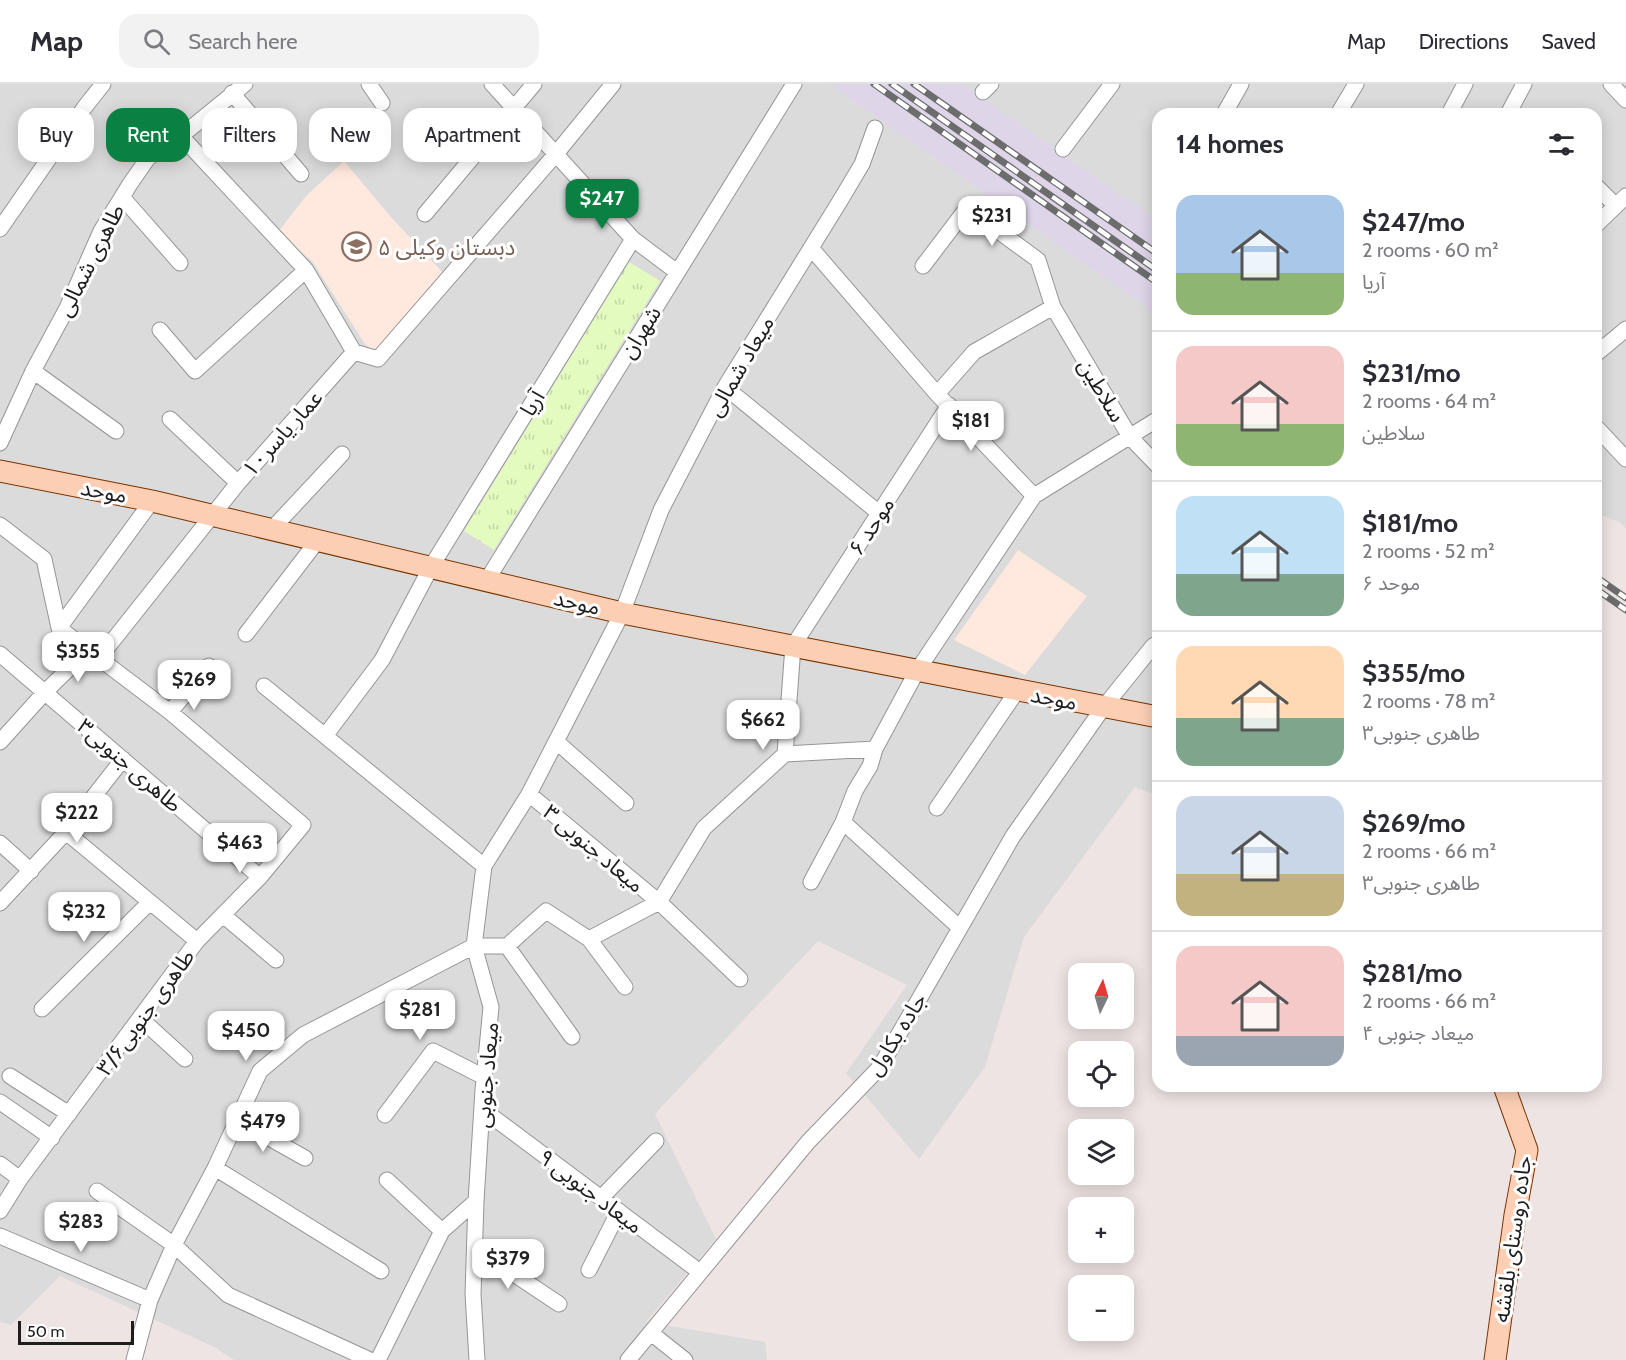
<!DOCTYPE html>
<html lang="en">
<head>
<meta charset="utf-8">
<style>
  body { margin:0; font-family:Cabin,"Noto Sans Arabic",sans-serif; background:#f2f2f3; color:#2b2b33; height:100vh; display:flex; flex-direction:column; font-size:22px; white-space:nowrap }
  * { box-sizing:border-box; margin:0 }
  p { font-size:20px; color:#7c7c81 }
  .icon { flex:none; width:33px; height:33px; fill:none; stroke:currentColor; stroke-width:2; stroke-linecap:round; stroke-linejoin:round }
  .map { position:relative; flex:1; overflow:hidden }
  .sheet { position:absolute; left:1152px; top:24px; width:450px; height:984px; display:flex; flex-direction:column; background:#fff; border-radius:18px; box-shadow:0 3px 15px #0003 }
  .sheet>* { flex:none }
  .guide { position:absolute; left:18px; top:24px; width:570px; height:54px; display:flex; gap:12px }
  .needle { width:39px; rotate:5deg }
  .controls { position:absolute; left:1068px; top:879px; display:grid; gap:12px }
  .controls a { display:grid; place-items:center; width:66px; height:66px; border-radius:12px; background:#fff; box-shadow:0 3px 15px #0003; font-size:30px }
  .scale { position:absolute; left:18px; bottom:15px; width:116px; box-sizing:border-box; padding-left:6px; border:3px solid #1e1e1e; border-top:0; font-size:16px; line-height:21px; white-space:nowrap; color:#1e1e1e; -webkit-text-stroke:4px #fff; paint-order:stroke }
  .price { position:absolute; translate:-50% -51px; padding:0 14px; border-radius:12px; background:#fff; color:#222; font-size:20px; line-height:39px; filter:drop-shadow(0 2px 3px #0008) }
  .price::after { content:''; position:absolute; left:50%; top:36px; width:18px; height:14px; margin-left:-9px; background:inherit; clip-path:polygon(0 0,100% 0,50% 100%) }
  .price.current { background:#0b8043; color:#fff }
  ul { padding:0; list-style:none }
  li { display:flex; align-items:center; gap:18px; height:150px; padding:0 24px }
  li+li { border-top:2px solid #e1e1e2 }
  li span { display:grid; place-items:center; flex:none; width:168px; height:120px; border-radius:18px; color:#555 }
  li>.icon { margin-inline-start:auto }
  span .icon { width:72px; height:72px; fill:#fffc; stroke-width:1 }
  li b { font-size:26px }
  h2 { display:flex; justify-content:space-between; align-items:center; height:72px; padding:0 24px; font-size:26px }
  .pill { padding:0 21px; border-radius:18px; background:#fff; box-shadow:0 3px 15px #0003; font-size:21px; line-height:54px }
  .pill.current { background:#0b8043; color:#fff }
  header { display:flex; align-items:center; gap:36px; box-sizing:border-box; height:84px; padding:0 30px; background:#fff; border-bottom:2px solid #e1e1e2 }
  header strong { font-size:28px }
  nav { display:flex; gap:33px; margin-inline-start:auto; font-size:21px }
  .search { width:420px; height:54px; background:#f2f2f3; display:flex; align-items:center; gap:15px; box-sizing:border-box; padding:0 21px; border-radius:18px; color:#7c7c81; font-size:22px }
  .map>svg:first-child { display:block }
  .residential { fill:#dcdbdc }
  .industrial { fill:#dfd5e9 }
  .education { fill:#ffe8dd }
  .park { fill:url(#park-tufts) }
  .lines { fill:none; stroke-linecap:round; stroke-linejoin:round }
  .street-casing { stroke:#959595; stroke-width:17 }
  .secondary-casing { stroke:#793401; stroke-width:23 }
  .street { stroke:#fff; stroke-width:15 }
  .secondary { stroke:#fccfb5; stroke-width:21 }
  .rail-casing { stroke:#6c6c6c; stroke-width:7 }
  .rail { stroke:#fff; stroke-width:4.5; stroke-dasharray:14; stroke-linecap:butt }
  .labels { text-anchor:middle; stroke-width:6; stroke-linejoin:round; paint-order:stroke }
  .education-label { font-size:22px; fill:#785e54; stroke:#fff; text-anchor:start }
  .street-label { font-size:22px; fill:#1e1e1e; stroke:#fff }
</style>
</head>
<body>
<header>
<strong>Map</strong>
<div class="search"><svg class="icon" aria-label="search" viewBox="0 0 24 24"><circle cx="10" cy="10" r="6"/><path d="M15 15l6 6"/></svg>Search here</div>
<nav><a>Map</a><a>Directions</a><a>Saved</a></nav>
</header>
<div class="map">
<svg width="1626" height="1276" viewBox="0 0 1626 1276">
  <defs>
    <pattern id="park-tufts" width="24" height="20" patternUnits="userSpaceOnUse" patternTransform="scale(1.5)"><rect width="24" height="20" fill="#e3fbbf"/><path d="M3 7l-1-3M5 7V3M7 7l1-3M15 17l-1-3M17 17v-4M19 17l1-3" fill="none" stroke="#c2d7a4"/></pattern>
  </defs>
  <rect width="100%" height="100%" fill="#efe4e4"/>
  <path class="residential" d="M0,0H1626V444L1619,438L1596,429V30H1158V712L1135,703L1024,853L985,983L919,1075L846,989L907,901L818,857L655,1030L716,1155L646,1238L765,1258L767,1276H234L214,1263L60,1192L11,1241L0,1238Z"/>
  <path class="industrial" d="M830,0H962L1158,137V231Z"/>
  <path class="education" d="M344,77L390,132L445,191L378,270L365,260L312,177L278,148L306,112Z
    M1018,466L1087,512L1025,591L954,556Z"/>
  <path class="park" d="M629,178L660,197L494,466L464,447Z"/>
  <g class="lines">
    <defs>
      <path id="street" d="M369,0L382,19
        M492,0L633,155L677,188
        M1611,0L1626,16
        M983,8L991,0
        M232,9L301,90
        M1224,30L1241,0
        M1338,30L1356,0
        M1449,30L1465,0
        M1508,30L1524,0
        M181,52L306,186L354,268L378,275L555,71L613,0
        M1063,65L1112,0
        M1596,102L1616,122
        M122,113L180,179
        M425,130L534,0
        M1596,141L1626,112
        M0,145L84,24L103,0
        M923,182L967,124L1038,176L1053,223L1130,353L1158,382
        M160,246L195,287L306,186
        M1596,270L1626,245
        M33,287L116,347
        M725,303L879,429
        M937,310L974,268L1053,223
        M170,335L238,399
        M1596,343L1626,375
        M0,359L33,287L67,224L101,147L130,100L148,74L181,52L245,0
        M1034,412L1158,335
        M0,441L44,475L59,544
        M272,445L342,370
        M487,496L794,0
        M59,544L152,417
        M246,550L318,456
        M0,570L260,793
        M99,574L238,399L354,268
        M264,602L484,782
        M170,628L209,582
        M325,652L382,576L431,483L633,155
        M0,658L45,608L88,566
        M557,658L626,719
        M785,670L793,562L949,321
        M529,710L659,818L740,895
        M937,724L1017,607
        M843,738L960,844
        M66,748L197,857
        M0,759L31,787
        M811,798L843,738L855,707L870,682L875,665
        M0,819L66,748L123,675
        M223,831L276,876
        M589,855L625,903
        M507,862L572,953
        M42,925L150,818
        M140,934L185,975
        M10,992L69,1030
        M0,1018L52,1054
        M482,1025L700,1188
        M385,1031L433,967L484,993
        M237,1036L305,1074
        M0,1080L20,1095
        M215,1084L381,1187
        M387,1096L442,1147
        M97,1107L174,1161L228,1211L370,1276
        M601,1114L656,1057
        M0,1127L20,1095L197,857L260,793L303,741L170,628L59,544
        M0,1152L150,1216
        M475,1164L559,1220
        M589,1186L619,1127
        M651,1249L685,1276
        M134,1276L150,1216L174,1161L215,1084L260,987L303,951L474,862H507L546,827L589,855L659,818L704,744L785,670L875,665L917,587L1034,412L937,310L811,164
        M378,1276L442,1147L476,1117
        M477,1276L473,1210L476,1117L483,1006L491,923L474,862L484,782L529,710L622,529L661,426L725,303L840,117L862,80L875,44
        M628,1276L808,1058L880,983L1013,752L1103,624L1153,562L1158,559"/>
      <path id="secondary" d="M0,387L152,417L622,529L1158,633
        M1495,1276L1515,1131L1527,1066L1504,1002"/>
    </defs>
    <use href="#street" class="street-casing"/>
    <use href="#secondary" class="secondary-casing"/>
    <use href="#street" class="street"/>
    <use href="#secondary" class="secondary"/>
    <defs>
      <path id="rail" d="M874,0L1158,199
        M892,0L1158,187
        M914,0L1158,170
        M1596,493L1626,514
        M1596,505L1626,526"/>
    </defs>
    <use href="#rail" class="rail-casing"/>
    <use href="#rail" class="rail"/>
  </g>
  <defs>
    <symbol id="school-ring" viewBox="-11 -11 22 22"><circle r="9.5" fill="#fff" stroke="#8d6e63" stroke-width="1.5"/><path d="M0-5L7-2L0 1L-7-2ZM-4 1L0 2.5L4 1V4Q0 6-4 4Z" fill="#8d6e63"/></symbol>
  </defs>
  <g fill-rule="evenodd">
    <use href="#school-ring" x="340" y="146" width="33" height="33"/>
  </g>
  <g class="labels">
    <g class="education-label">
      <text x="378" y="171">دبستان وکیلی ۵</text>
    </g>
    <g class="street-label">
      <text transform="translate(90 176) rotate(-63)" y="8">طاهری شمالی</text>
      <text transform="translate(640 248) rotate(-58)" y="8">شهران</text>
      <text transform="translate(740 282) rotate(-60)" y="8">میعاد شمالی</text>
      <text transform="translate(1102 306) rotate(59)" y="8">سلاطین</text>
      <text transform="translate(532 319) rotate(-58)" y="8">آریا</text>
      <text transform="translate(282 349) rotate(-48)" y="8">عمار یاسر۱۰</text>
      <text transform="translate(104 407) rotate(11)" y="8">موحد</text>
      <text transform="translate(871 442) rotate(-57)" y="8">موحد ۶</text>
      <text transform="translate(577 518) rotate(13)" y="8">موحد</text>
      <text transform="translate(1054 614) rotate(11)" y="8">موحد</text>
      <text transform="translate(130 681) rotate(41)" y="8">طاهری جنوبی۳</text>
      <text transform="translate(594 764) rotate(40)" y="8">میعاد جنوبی ۳</text>
      <text transform="translate(145 928) rotate(-54)" y="8">طاهری جنوبی۳/۶</text>
      <text transform="translate(896 950) rotate(-58)" y="8">جاده بکاول</text>
      <text transform="translate(486 991) rotate(-85)" y="8">میعاد جنوبی</text>
      <text transform="translate(591 1107) rotate(37)" y="8">میعاد جنوبی ۹</text>
      <text transform="translate(1512 1155) rotate(-82)" y="8">جاده روستای بلقشه</text>
    </g>
  </g>
</svg>
<div class="controls">
<a><svg class="needle" viewBox="-14 -14 28 28"><path d="M0-13l5 13h-10z" fill="#e53935"/><path d="M0 13l5-13h-10z" fill="#7c7c81"/></svg></a>
<a><svg class="icon" aria-label="locate" viewBox="0 0 24 24"><circle cx="12" cy="12" r="6"/><path d="M12 2v4M12 18v4M2 12h4M18 12h4"/></svg></a>
<a><svg class="icon" aria-label="layers" viewBox="0 0 24 24"><path d="M12 4l9 5-9 5-9-5zM3 14l9 5 9-5"/></svg></a>
<a>+</a>
<a>−</a>
</div>
<div class="scale">50 m</div>
<b class="price current" style="left:602px;top:146px">$247</b>
<b class="price" style="left:992px;top:163px">$231</b>
<b class="price" style="left:971px;top:368px">$181</b>
<b class="price" style="left:78px;top:599px">$355</b>
<b class="price" style="left:194px;top:627px">$269</b>
<b class="price" style="left:763px;top:667px">$662</b>
<b class="price" style="left:77px;top:760px">$222</b>
<b class="price" style="left:240px;top:790px">$463</b>
<b class="price" style="left:84px;top:859px">$232</b>
<b class="price" style="left:420px;top:957px">$281</b>
<b class="price" style="left:246px;top:978px">$450</b>
<b class="price" style="left:263px;top:1069px">$479</b>
<b class="price" style="left:81px;top:1169px">$283</b>
<b class="price" style="left:508px;top:1206px">$379</b>
<div class="guide">
<a class="pill">Buy</a>
<a class="pill current">Rent</a>
<a class="pill">Filters</a>
<a class="pill">New</a>
<a class="pill">Apartment</a>
</div>
<section class="sheet">
<h2>14 homes<svg class="icon" aria-label="filters" viewBox="0 0 24 24"><path d="M4 7h16M4 17h16"/><circle cx="9" cy="7" r="2"/><circle cx="15" cy="17" r="2"/></svg></h2>
<ul>
<li><span style="background:linear-gradient(#a9c7e8 65%,#8fb573 0)"><svg class="icon" aria-label="home" viewBox="0 0 24 24"><path d="M3 11l9-7 9 7M6 9v11h12V9"/></svg></span><div><b>$247/mo</b><p>2 rooms · 60 m²</p><p>آریا</p></div></li>
<li><span style="background:linear-gradient(#f6c9c9 65%,#8fb573 0)"><svg class="icon" aria-label="home" viewBox="0 0 24 24"><path d="M3 11l9-7 9 7M6 9v11h12V9"/></svg></span><div><b>$231/mo</b><p>2 rooms · 64 m²</p><p>سلاطین</p></div></li>
<li><span style="background:linear-gradient(#bfe0f5 65%,#7fa58c 0)"><svg class="icon" aria-label="home" viewBox="0 0 24 24"><path d="M3 11l9-7 9 7M6 9v11h12V9"/></svg></span><div><b>$181/mo</b><p>2 rooms · 52 m²</p><p>موحد ۶</p></div></li>
<li><span style="background:linear-gradient(#ffd9b3 60%,#7fa58c 0)"><svg class="icon" aria-label="home" viewBox="0 0 24 24"><path d="M3 11l9-7 9 7M6 9v11h12V9"/></svg></span><div><b>$355/mo</b><p>2 rooms · 78 m²</p><p>طاهری جنوبی۳</p></div></li>
<li><span style="background:linear-gradient(#c9d6e8 65%,#c2b280 0)"><svg class="icon" aria-label="home" viewBox="0 0 24 24"><path d="M3 11l9-7 9 7M6 9v11h12V9"/></svg></span><div><b>$269/mo</b><p>2 rooms · 66 m²</p><p>طاهری جنوبی۳</p></div></li>
<li><span style="background:linear-gradient(#f6c9c9 75%,#9aa5b1 0)"><svg class="icon" aria-label="home" viewBox="0 0 24 24"><path d="M3 11l9-7 9 7M6 9v11h12V9"/></svg></span><div><b>$281/mo</b><p>2 rooms · 66 m²</p><p>میعاد جنوبی ۴</p></div></li>
</ul>
</section>
</div>
</body>
</html>
